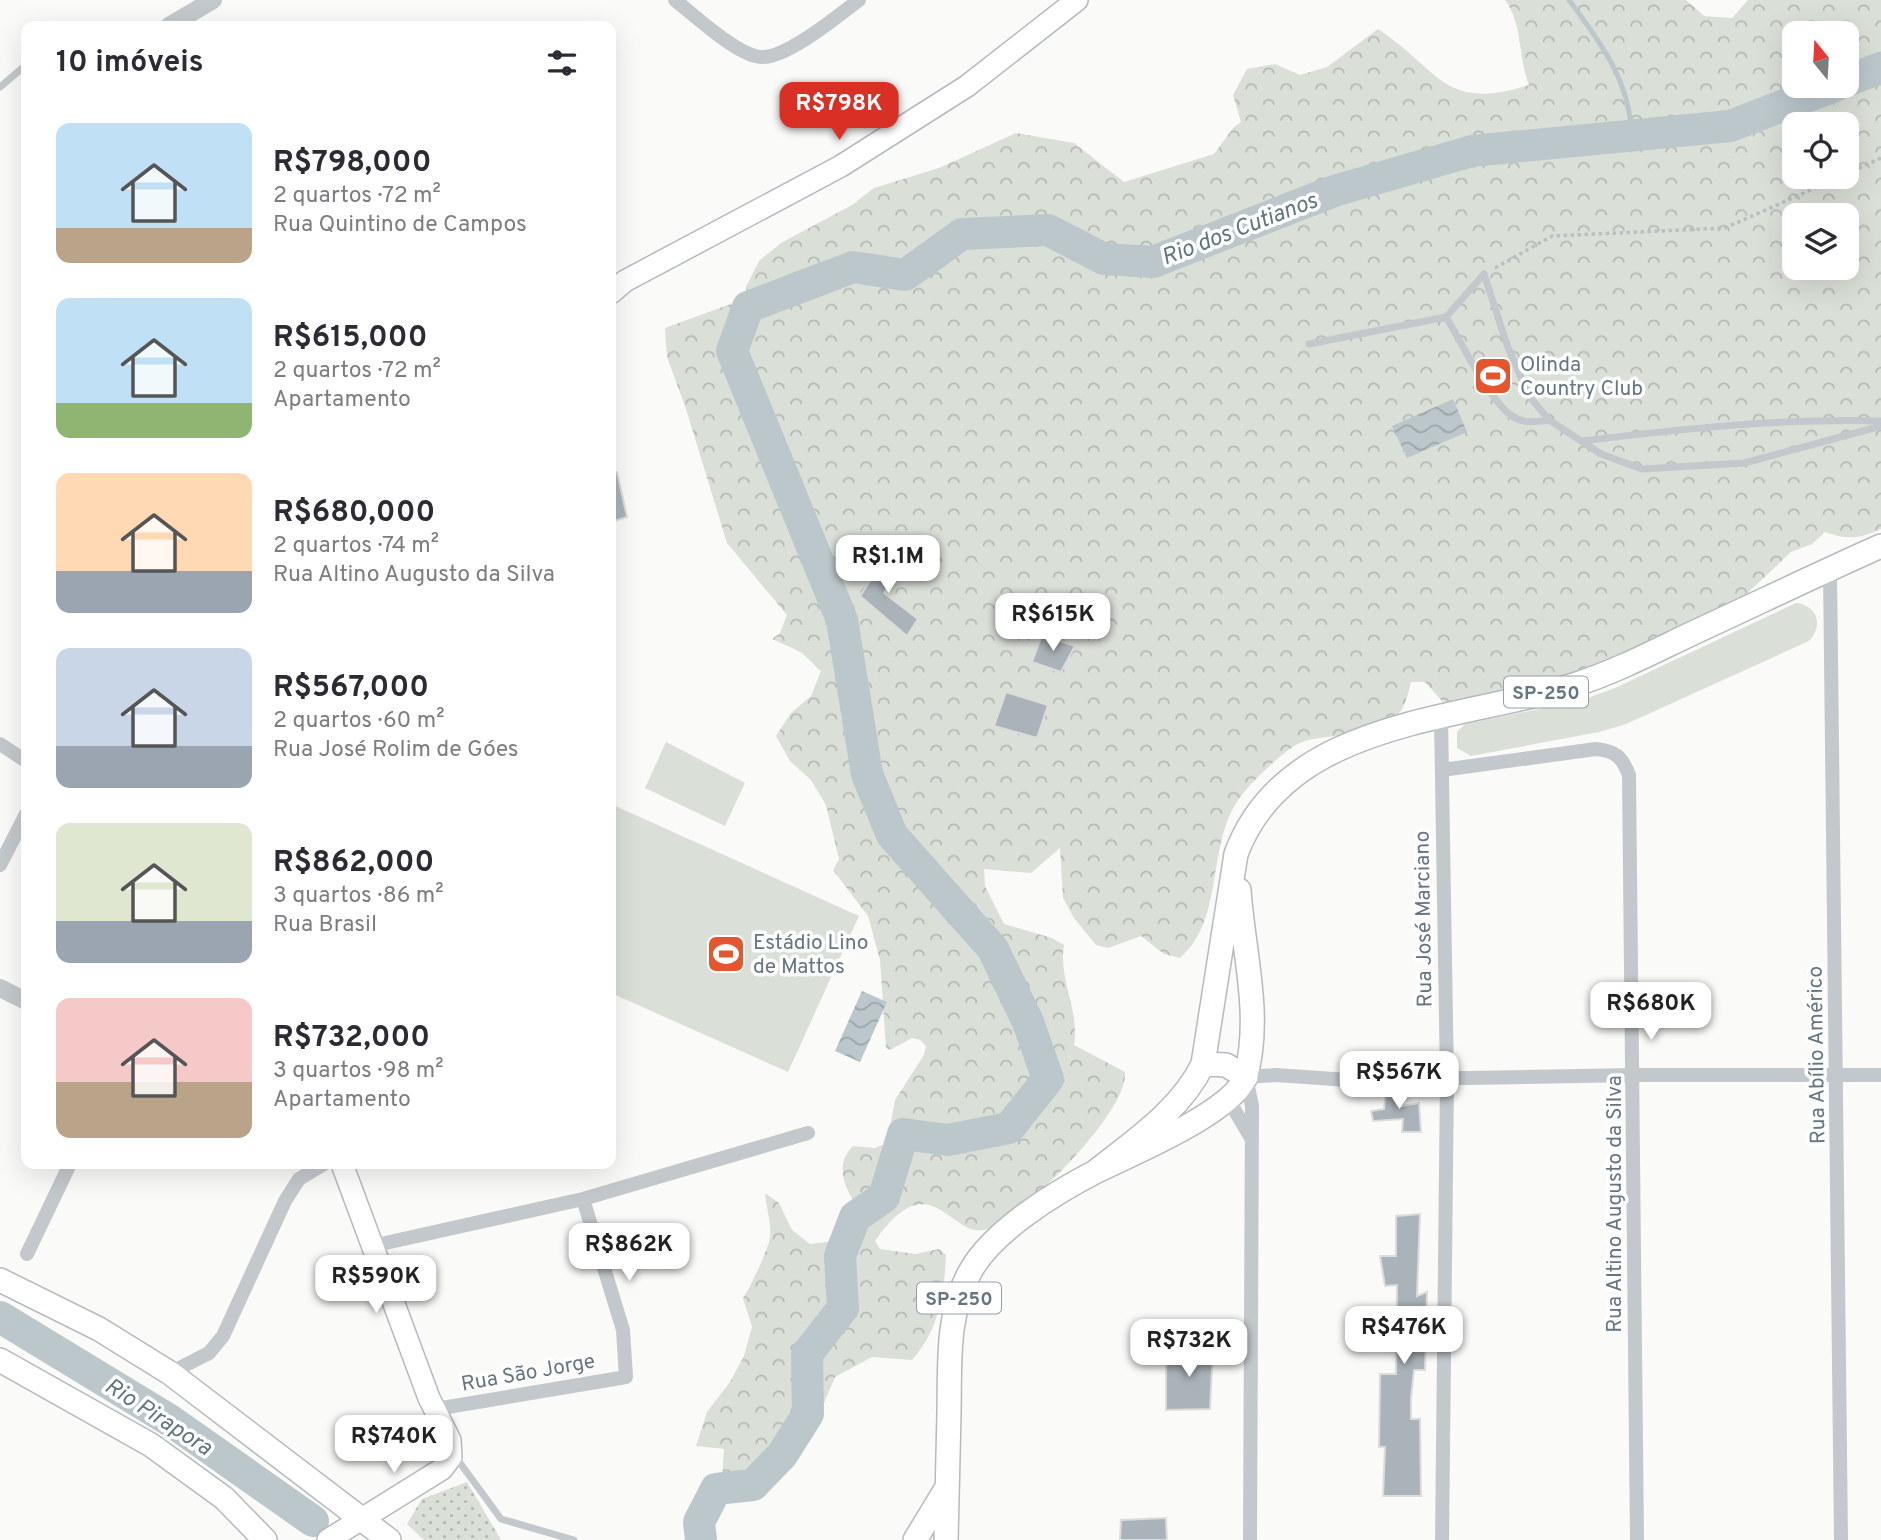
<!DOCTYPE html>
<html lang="pt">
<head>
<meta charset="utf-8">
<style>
  body { margin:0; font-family:Overpass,sans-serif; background:#f7f7f7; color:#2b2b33; height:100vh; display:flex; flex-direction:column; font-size:26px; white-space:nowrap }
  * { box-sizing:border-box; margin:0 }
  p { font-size:23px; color:#7c7c81 }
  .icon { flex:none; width:38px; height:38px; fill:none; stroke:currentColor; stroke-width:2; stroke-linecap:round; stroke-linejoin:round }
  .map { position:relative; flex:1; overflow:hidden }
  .details { position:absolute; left:21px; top:21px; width:595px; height:1148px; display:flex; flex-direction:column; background:#fff; border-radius:14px; box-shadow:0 7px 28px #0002 }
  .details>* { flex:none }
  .needle { width:46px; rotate:342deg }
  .controls { position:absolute; left:1782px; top:21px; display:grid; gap:14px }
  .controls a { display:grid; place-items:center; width:77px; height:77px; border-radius:14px; background:#fff; box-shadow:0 7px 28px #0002; font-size:35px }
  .price { position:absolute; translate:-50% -60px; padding:0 16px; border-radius:14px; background:#fff; color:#222; font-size:23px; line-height:46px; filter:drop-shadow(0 2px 4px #0008) }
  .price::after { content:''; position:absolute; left:50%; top:42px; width:21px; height:16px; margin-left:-10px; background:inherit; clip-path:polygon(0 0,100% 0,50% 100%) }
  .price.active { background:#d93025; color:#fff }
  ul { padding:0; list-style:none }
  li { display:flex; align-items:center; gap:21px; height:175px; padding:0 35px }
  li span { display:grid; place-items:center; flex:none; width:196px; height:140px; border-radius:14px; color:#555 }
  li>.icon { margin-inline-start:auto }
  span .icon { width:84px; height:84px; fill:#fffc; stroke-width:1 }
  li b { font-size:30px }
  h2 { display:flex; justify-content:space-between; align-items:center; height:84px; padding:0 35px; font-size:30px }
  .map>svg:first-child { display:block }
  .green { fill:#dadfd7 }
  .forest { fill:url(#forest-crowns); fill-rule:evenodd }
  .park { fill:url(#park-dots) }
  .water { fill:url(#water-waves) }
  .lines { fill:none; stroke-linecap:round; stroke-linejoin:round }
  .stream { stroke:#bbc7cb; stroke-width:5 }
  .river { stroke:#bbc7cb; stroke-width:32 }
  .building { fill:#aab3b9; stroke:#dcdcda; stroke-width:2 }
  .secondary-casing { stroke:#b3babf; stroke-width:24 }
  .primary-casing { stroke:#b5babe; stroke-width:26 }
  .path { stroke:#bbbfc2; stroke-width:3.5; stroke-dasharray:3.5 3.5; stroke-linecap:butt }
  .service { stroke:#c3c8cc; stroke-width:7 }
  .minor { stroke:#c3c8cc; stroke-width:14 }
  .tertiary { stroke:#c3c8cc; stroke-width:18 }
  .secondary { stroke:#fff; stroke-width:21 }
  .primary { stroke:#fff; stroke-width:23 }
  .labels { text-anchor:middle; stroke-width:7; stroke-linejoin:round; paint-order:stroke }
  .shield { fill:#fff; stroke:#939fa8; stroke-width:2 }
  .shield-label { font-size:19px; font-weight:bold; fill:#657683 }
  .poi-label { font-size:21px; fill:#657683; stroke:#fff; text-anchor:start }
  .street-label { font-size:21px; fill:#657683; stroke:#fff }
  .water-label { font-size:23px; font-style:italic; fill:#60757c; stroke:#fff }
</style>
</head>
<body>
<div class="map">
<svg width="1881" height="1540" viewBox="0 0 1881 1540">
  <defs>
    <pattern id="forest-crowns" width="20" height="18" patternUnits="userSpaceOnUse" patternTransform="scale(1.75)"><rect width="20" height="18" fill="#dadfd7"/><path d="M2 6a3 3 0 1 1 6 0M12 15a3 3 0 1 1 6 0" fill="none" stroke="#b4b9b4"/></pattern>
    <pattern id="park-dots" width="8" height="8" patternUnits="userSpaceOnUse" patternTransform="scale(1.75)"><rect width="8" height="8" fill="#dadfd7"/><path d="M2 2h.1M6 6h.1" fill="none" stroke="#b4b9b4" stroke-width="1.8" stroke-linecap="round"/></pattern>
    <pattern id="water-waves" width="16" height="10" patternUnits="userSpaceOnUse" patternTransform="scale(1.75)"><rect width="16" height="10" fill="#bbc7cb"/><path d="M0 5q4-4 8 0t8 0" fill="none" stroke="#9ca6aa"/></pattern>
  </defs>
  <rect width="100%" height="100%" fill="#fafaf8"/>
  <path class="green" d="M1796,603C1817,605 1824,625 1809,641L1626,724L1599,732L1471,756L1457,748V732L1465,724L1582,700L1615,688Z
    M666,742L745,783L725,826L645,788Z
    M611,804L859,916L788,1072L611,993Z"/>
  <path class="forest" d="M1505,0H1686L1704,16L1732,18L1748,0H1881V529C1859,539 1847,540 1825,532L1812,544L1791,552L1738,602L1683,644L1466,710L1442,701L1425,682H1411C1409,689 1407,700 1403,707C1382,746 1328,728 1296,745C1283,752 1250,783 1241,796C1205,843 1226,918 1180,958L1164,954L1141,936L1108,948L1096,945L1074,918L1063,898L1060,848L1031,873L984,869L985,886L1004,924L1052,938L1064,945C1058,979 1080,1011 1074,1045L1125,1072C1129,1111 1025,1215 987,1229C951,1242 932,1159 875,1241L880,1249L916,1254L939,1249L946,1255C944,1294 939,1330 912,1360L872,1357L835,1377L821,1410L795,1437L768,1476L744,1496L732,1495L722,1480L724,1449L696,1446L707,1412L730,1382L744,1356L752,1327L743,1298C750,1289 768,1249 770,1238C772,1225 766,1206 765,1193L779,1203L792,1230L810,1244C835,1242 851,1237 860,1212C847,1191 832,1167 853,1146L875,1148L887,1143L895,1100L924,1055L926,1046L920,1040L912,1038L890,1050L886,1048L880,960L868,916L833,870L839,859L826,805L811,780L790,761L776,736L791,713L811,696L821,671L801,652L772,639L780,633L787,615L727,543L686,409L667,357L665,328L747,298L746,287L759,261L781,243L852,205L874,188L939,168L1016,133L1074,143L1124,182L1214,154L1234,127L1241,122L1233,95L1247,69L1275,64L1300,75L1327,67L1378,29C1441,71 1443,112 1529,85C1518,57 1523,24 1505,0ZM1794,33H1846V86H1794ZM1794,124H1846V177H1794ZM1794,215H1846V268H1794Z"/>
  <path class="park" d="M467,1482L501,1540H424L407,1524L422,1499Z"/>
  <path class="water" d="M1453,399L1467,432L1407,458L1392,426Z
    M862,991L887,1002L860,1062L835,1051Z"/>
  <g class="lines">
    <path class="stream" d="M1569,0C1599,40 1632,84 1631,136"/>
    <path class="river" d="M1846,81L1881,68
      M0,1317L171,1421L313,1521
      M701,1540L699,1522L716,1489L753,1485L782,1455L808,1414L807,1354L843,1308L840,1256L855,1217L884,1197L903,1134L948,1140L1009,1128L1048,1079L1028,1022L993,949L892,835L867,774L842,620L732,351L748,307L853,267L905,275L962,234L1048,230L1104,259L1153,262L1334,191L1472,151L1730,126L1835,86"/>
  </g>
  <path class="building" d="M611,472H617L627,517L611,522Z
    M891,550L904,561L884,593L918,619L907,636L860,596Z
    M1042,635L1075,646L1061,672L1032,662Z
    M1006,692L1048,705L1037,738L994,726Z
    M1386,1089H1405L1402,1106L1419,1103L1421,1132H1402L1403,1119L1373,1121L1371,1111L1384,1109Z
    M1420,1214L1417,1296L1427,1292L1425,1370H1414L1411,1398V1419H1420L1421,1496H1383L1385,1447H1379L1380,1374H1396L1397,1285L1385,1286L1380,1256H1396V1216Z
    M1213,1349L1210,1409L1166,1410V1350Z
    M1166,1518L1167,1540H1120L1121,1520Z"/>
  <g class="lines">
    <defs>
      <path id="secondary" d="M611,293L625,281L841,166L967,86L1077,0
        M328,1540L442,1469L451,1457L450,1440L429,1398L342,1164"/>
      <path id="primary" d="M1203,1064L1226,1065L1246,1077
        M1095,1172C1134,1141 1181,1110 1203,1064L1236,854C1286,719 1461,721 1577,684C1617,671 1655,651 1693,633C1756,604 1818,574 1881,546
        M0,1280L99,1329L170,1373L389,1540
        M0,1360L151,1445L224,1498L265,1540
        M915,1540L946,1489
        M946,1540C947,1498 948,1455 949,1413C950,1366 946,1314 970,1272C992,1231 1056,1192 1097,1171C1131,1154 1236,1111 1246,1075C1262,1015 1243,950 1239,890"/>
    </defs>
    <use href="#secondary" class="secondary-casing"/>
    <use href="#primary" class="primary-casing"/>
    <path class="path" d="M1846,174L1881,158
      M1495,268L1552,236L1725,228L1840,177"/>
    <path class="service" d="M0,87L26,65
      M1484,274L1507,345L1529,396L1549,420L1601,454L1642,469L1744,463L1881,426
      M1446,317C1461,341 1490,402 1512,416C1524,424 1536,422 1549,420
      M1309,344L1446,317L1484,274
      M1582,441C1680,429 1782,418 1881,421
      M455,1456L501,1519L574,1540"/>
    <path class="minor" d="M675,0C694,15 738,56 761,57C786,59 839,15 859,0
      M1830,569L1841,1540
      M1441,717L1447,1079L1442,1540
      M0,744L26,761
      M1442,770L1596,749C1616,751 1622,757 1629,775L1637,1540
      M0,865L26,814
      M1228,1099L1251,1138
      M372,1246L583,1199L808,1133
      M27,1254L70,1164
      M170,1373L209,1353L223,1336L285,1201L299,1179L324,1164
      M436,1409L626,1377L623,1330L583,1199
      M1250,1540L1252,1106L1246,1077L1276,1075L1348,1080L1634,1075H1881"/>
    <path class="tertiary" d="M169,26L213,0
      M0,988L26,1001"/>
    <use href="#secondary" class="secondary"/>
    <use href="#primary" class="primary"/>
  </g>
  <defs>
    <symbol id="stadium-square" viewBox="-11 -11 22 22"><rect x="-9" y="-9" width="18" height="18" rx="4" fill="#e4572e" stroke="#fff"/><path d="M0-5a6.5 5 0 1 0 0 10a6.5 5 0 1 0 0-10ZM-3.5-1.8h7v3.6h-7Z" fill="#fff"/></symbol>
  </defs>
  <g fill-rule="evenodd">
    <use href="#stadium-square" x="1471" y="354" width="44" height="44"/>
    <use href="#stadium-square" x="704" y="932" width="44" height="44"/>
  </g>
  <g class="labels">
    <g class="shield">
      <rect x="1504" y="676.5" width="84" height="31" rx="5"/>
      <rect x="917" y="1282.5" width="84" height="31" rx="5"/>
    </g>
    <g class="shield-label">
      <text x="1546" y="699">SP-250</text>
      <text x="959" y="1305">SP-250</text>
    </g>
    <g class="poi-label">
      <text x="1520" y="371">Olinda<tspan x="1520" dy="24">Country Club</tspan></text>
      <text x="753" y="949">Estádio Lino<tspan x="753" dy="24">de Mattos</tspan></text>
    </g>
    <g class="street-label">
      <text transform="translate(1423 919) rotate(-91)" y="7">Rua José Marciano</text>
      <text transform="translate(1816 1055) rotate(-91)" y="7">Rua Abílio Américo</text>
      <text transform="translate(1614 1204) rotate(-90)" y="7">Rua Altino Augusto da Silva</text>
      <text transform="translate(528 1372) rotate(-10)" y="7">Rua São Jorge</text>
    </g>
    <g class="water-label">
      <text transform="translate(1239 228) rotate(-21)" y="8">Rio dos Cutianos</text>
      <text transform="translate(159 1416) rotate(33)" y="8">Rio Pirapora</text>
    </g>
  </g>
</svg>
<div class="controls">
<a><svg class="needle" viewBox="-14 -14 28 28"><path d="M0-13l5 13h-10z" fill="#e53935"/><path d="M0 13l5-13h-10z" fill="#7c7c81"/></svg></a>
<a><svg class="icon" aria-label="locate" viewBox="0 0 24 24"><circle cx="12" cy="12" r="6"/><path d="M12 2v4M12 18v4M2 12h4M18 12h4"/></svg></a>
<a><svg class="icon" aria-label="layers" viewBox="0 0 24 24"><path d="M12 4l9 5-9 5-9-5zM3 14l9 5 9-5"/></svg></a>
</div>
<b class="price active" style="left:839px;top:142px">R$798K</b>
<b class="price" style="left:888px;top:595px">R$1.1M</b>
<b class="price" style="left:1053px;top:653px">R$615K</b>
<b class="price" style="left:1651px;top:1042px">R$680K</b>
<b class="price" style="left:1399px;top:1111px">R$567K</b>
<b class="price" style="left:629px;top:1283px">R$862K</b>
<b class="price" style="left:376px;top:1315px">R$590K</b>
<b class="price" style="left:1404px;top:1366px">R$476K</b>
<b class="price" style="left:1189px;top:1379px">R$732K</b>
<b class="price" style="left:394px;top:1475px">R$740K</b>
<section class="details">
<h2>10 imóveis<svg class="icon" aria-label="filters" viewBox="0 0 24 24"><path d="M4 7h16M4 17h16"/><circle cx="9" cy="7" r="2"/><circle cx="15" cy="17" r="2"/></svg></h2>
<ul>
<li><span style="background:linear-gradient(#bfe0f5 75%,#b9a48a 0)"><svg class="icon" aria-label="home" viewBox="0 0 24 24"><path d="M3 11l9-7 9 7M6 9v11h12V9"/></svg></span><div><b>R$798,000</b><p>2 quartos · 72 m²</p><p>Rua Quintino de Campos</p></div></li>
<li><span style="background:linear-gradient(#bfe0f5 75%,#8fb573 0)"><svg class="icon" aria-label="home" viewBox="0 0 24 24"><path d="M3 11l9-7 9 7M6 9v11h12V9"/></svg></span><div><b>R$615,000</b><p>2 quartos · 72 m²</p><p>Apartamento</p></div></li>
<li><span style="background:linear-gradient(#ffd9b3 70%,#9aa5b1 0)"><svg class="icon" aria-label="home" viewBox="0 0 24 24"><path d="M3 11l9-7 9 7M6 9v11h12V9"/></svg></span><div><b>R$680,000</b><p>2 quartos · 74 m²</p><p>Rua Altino Augusto da Silva</p></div></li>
<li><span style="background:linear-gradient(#c9d6e8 70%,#9aa5b1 0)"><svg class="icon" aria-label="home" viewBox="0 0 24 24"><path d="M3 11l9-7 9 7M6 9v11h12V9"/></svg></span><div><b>R$567,000</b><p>2 quartos · 60 m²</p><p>Rua José Rolim de Góes</p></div></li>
<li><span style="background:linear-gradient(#dfe7d0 70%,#9aa5b1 0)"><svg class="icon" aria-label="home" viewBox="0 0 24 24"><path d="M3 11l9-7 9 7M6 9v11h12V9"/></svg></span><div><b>R$862,000</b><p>3 quartos · 86 m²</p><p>Rua Brasil</p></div></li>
<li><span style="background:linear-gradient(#f6c9c9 60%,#b9a48a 0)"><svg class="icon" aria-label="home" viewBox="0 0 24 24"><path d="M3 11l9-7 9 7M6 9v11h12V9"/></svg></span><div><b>R$732,000</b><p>3 quartos · 98 m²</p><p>Apartamento</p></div></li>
</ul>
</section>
</div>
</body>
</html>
